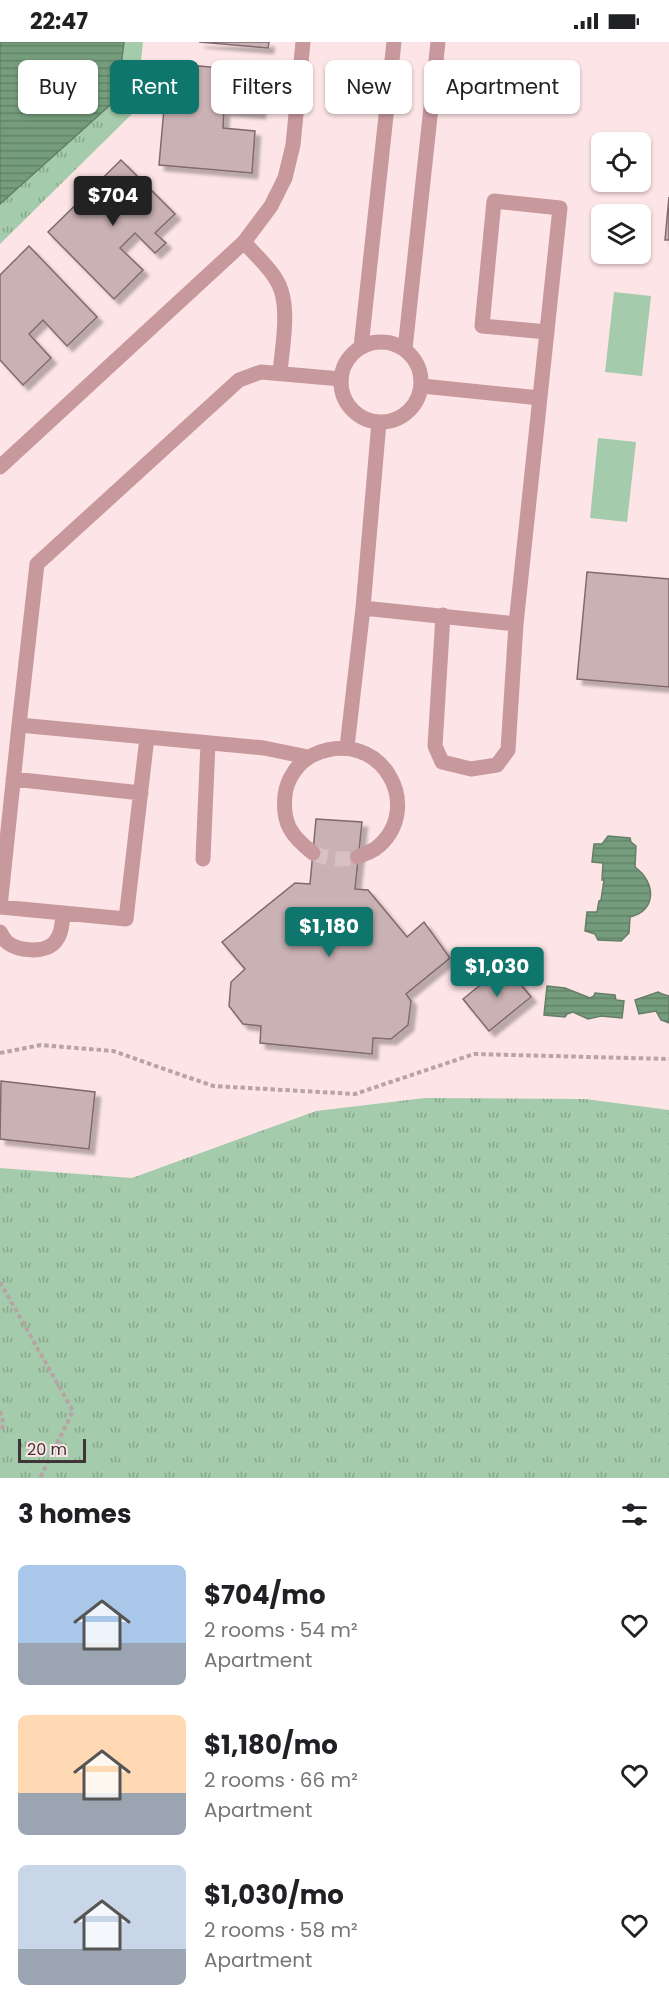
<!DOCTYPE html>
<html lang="en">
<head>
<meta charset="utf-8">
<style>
  body { margin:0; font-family:Poppins,sans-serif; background:#f6f6f6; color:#202124; height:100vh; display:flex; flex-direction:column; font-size:22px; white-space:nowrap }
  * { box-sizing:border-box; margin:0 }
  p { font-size:20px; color:#757577 }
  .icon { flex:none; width:33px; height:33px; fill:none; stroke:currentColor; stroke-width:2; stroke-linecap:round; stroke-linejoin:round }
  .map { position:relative; height:1436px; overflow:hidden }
  .side { display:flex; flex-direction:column; background:#fff; flex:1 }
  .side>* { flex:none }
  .guide { position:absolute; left:18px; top:18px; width:633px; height:54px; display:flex; gap:12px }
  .fabs { position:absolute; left:591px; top:90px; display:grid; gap:12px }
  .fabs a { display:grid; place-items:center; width:60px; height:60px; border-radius:9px; background:#fff; box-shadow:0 2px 4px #0004; font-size:30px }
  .scale { position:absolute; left:18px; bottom:15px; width:68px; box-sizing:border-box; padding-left:6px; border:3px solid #3f3536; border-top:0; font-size:16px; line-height:21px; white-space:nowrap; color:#3f3536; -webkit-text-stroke:4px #fde4e6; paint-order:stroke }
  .price { position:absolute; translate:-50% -51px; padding:0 14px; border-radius:6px; background:#0f766e; color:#fff; font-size:20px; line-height:39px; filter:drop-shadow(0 2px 3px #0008) }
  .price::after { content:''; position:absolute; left:50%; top:36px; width:18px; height:14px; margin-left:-9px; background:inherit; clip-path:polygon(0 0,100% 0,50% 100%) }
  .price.on { background:#222; color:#fff }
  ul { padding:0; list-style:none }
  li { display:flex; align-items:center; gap:18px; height:150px; padding:0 18px }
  li span { display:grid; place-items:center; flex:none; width:168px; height:120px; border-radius:9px; color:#555 }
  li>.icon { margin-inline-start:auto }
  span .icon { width:72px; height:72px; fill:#fffc; stroke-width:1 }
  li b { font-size:26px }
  h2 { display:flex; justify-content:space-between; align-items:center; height:72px; padding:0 18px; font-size:26px }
  .tag { padding:0 21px; border-radius:9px; background:#fff; box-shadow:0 2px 4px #0004; font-size:21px; line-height:54px }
  .tag.on { background:#0f766e; color:#fff }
  .status { display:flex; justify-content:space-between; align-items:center; height:42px; padding:0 30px; background:#fff; direction:ltr }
  .status svg { height:16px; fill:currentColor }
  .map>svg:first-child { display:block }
  .grass { fill:url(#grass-tufts) }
  .park { fill:#a4cbab }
  .water { fill:url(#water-rules); stroke:#657e68; stroke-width:1.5 }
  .building { fill:#cab2b4; stroke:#806a6c; stroke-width:1.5; filter:url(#shadow) }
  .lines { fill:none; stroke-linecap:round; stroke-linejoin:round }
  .minor-tunnel { stroke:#d7c1c3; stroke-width:15; stroke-dasharray:15 8; stroke-linecap:butt }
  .path { stroke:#b8a4a6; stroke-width:4; stroke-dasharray:4.5 3; stroke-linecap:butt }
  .minor { stroke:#c7989c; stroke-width:15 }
</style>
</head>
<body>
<div class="status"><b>22:47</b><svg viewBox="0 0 49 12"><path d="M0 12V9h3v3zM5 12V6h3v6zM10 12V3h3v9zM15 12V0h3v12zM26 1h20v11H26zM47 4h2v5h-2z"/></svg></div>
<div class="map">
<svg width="669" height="1436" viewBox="0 0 669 1436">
  <defs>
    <pattern id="grass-tufts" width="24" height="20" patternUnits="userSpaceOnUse" patternTransform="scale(1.5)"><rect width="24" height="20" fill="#a4cbab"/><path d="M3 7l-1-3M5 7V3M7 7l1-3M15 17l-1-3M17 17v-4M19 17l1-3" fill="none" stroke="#87a68c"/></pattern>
    <pattern id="water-rules" width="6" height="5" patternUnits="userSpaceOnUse" patternTransform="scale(1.5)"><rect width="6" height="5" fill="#759d7d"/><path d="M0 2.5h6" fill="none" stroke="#618167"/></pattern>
    <filter id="shadow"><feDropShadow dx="5.5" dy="5.5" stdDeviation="1.5" flood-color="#0004"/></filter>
  </defs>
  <rect width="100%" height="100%" fill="#fde4e6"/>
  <path class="grass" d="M0,0H143L136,68L0,202Z
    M425,1056L585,1057L669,1068V1436H0V1126L132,1136L316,1069Z"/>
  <path class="park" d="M614,250L651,254L642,334L605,330Z
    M598,396L636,400L627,480L590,476Z"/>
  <path class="water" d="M3,0H124L117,57L0,162V1Z
    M608,794L630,796L631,800L636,804L635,825C656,840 657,869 630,875L629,891L621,899L598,898L595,892L585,889L587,870H597L599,859L601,858L604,838H602L603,821L592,820L594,802H602Z
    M547,944L565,946L590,956L594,954L595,951L615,953L616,958L624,959L622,976L601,974L588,977L573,970L567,972L565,975L544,973Z
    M658,950L662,952L669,954V981L661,978L656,969L639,972L635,958Z"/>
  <path class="building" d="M199,0H269L268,6Z
    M168,21L263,30L260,71L224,68L223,86L255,89L252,131L159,123Z
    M121,118L175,172L155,191L166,201L155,211L135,191L120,206L143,228L114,257L48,190Z
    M669,155V198H665Z
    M29,204L97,275L67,304L43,278L29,292L51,316L23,343L0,318V233Z
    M587,530L669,537V645L577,637Z
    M316,777L362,780L355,847L368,848L407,895L424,880L450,916L406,952L411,959L408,983L391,997L373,996L372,1012L260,1001L261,984L243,982L229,964L231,940L245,927L222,900L295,841L310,842Z
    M505,923L531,955L489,989L463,957Z
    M1,1039L95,1050L89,1107L0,1097Z"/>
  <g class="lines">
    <path class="minor-tunnel" d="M313,811C329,818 341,818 358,815"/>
    <path class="path" d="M0,1011L41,1003L113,1009L213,1044L355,1052L474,1012L669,1017
      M0,1240L73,1369L40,1436
      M0,1369L4,1383L0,1388"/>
    <path class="minor" d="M341 340a40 40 0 1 1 80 0a40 40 0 1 1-80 0Z
      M361,305L394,0
      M405,307L438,0
      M280,331C282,306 289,272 281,248C275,230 256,214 244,200L271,164L285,136L293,103L303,0
      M422,344L540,356
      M0,425L244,200
      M363,566L379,380
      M516,582L560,166L494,159L482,284L547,290
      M19,683L264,706L308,715
      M147,695L126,877L0,865L19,683L37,522L239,338L261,330L341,337
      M347,705L363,566L516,582L508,708L497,723L471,727L442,720L435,704L443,573
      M13,737L141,751
      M313,811C291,794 282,781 285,753C287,737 298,720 313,713C382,682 427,768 375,807C370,810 364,812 358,815
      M203,817L208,701
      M0,890C2,893 4,898 8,901C19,909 42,911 53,902C62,894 62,882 63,871"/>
  </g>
</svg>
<div class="fabs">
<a><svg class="icon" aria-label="locate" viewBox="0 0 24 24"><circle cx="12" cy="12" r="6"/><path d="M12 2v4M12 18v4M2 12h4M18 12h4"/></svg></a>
<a><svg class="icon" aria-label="layers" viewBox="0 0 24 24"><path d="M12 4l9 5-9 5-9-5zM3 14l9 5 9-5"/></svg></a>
</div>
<div class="scale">20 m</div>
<b class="price on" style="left:113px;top:185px">$704</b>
<b class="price" style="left:329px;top:916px">$1,180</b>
<b class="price" style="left:497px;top:956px">$1,030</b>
<div class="guide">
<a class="tag">Buy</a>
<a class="tag on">Rent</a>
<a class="tag">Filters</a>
<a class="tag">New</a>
<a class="tag">Apartment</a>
</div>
</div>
<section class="side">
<h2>3 homes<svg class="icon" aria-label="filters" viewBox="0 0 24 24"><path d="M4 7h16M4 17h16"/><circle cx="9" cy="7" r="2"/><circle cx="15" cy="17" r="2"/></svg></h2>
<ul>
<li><span style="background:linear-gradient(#a9c7e8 65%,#9aa5b1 0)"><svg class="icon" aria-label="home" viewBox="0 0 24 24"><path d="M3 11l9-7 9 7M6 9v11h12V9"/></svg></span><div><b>$704/mo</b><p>2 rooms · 54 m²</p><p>Apartment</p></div><svg class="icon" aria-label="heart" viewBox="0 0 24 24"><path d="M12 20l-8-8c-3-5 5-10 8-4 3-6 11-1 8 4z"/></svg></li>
<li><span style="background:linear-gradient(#ffd9b3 65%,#9aa5b1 0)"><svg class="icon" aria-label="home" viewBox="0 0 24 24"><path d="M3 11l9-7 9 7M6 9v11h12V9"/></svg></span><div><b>$1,180/mo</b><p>2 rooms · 66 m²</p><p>Apartment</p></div><svg class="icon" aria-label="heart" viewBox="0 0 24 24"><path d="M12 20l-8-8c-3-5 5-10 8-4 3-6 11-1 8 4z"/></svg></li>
<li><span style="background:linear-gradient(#c9d6e8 70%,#9aa5b1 0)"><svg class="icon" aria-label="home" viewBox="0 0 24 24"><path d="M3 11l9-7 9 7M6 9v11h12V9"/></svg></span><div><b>$1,030/mo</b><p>2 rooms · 58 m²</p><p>Apartment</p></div><svg class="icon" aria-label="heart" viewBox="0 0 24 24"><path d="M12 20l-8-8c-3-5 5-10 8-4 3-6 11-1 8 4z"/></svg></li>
</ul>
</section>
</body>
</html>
